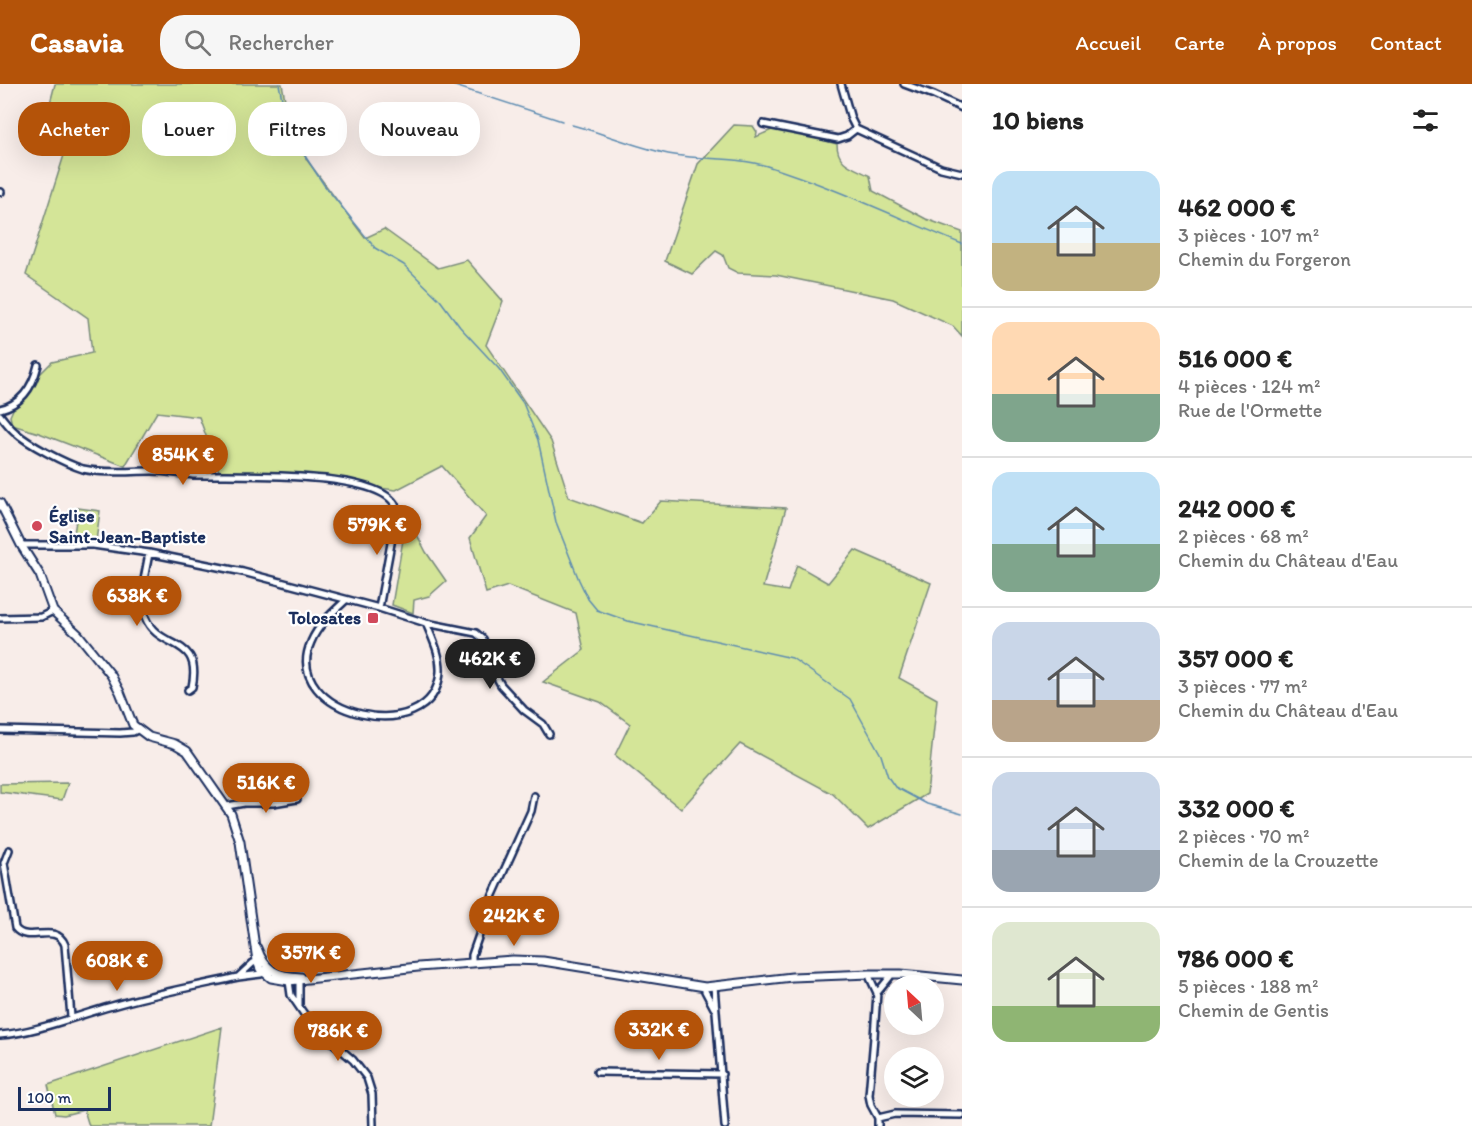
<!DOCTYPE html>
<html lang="fr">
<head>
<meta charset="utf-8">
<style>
  body { margin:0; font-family:Itim,sans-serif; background:#f6f6f6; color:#222; height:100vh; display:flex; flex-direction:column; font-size:22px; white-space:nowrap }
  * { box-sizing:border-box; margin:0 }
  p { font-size:20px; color:#767676 }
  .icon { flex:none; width:33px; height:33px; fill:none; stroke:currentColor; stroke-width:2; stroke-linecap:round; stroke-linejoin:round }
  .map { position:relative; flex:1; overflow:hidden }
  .details { display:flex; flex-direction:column; background:#fff; width:510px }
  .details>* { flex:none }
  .top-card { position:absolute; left:18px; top:18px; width:570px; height:54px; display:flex; gap:12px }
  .needle { width:39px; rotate:334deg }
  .controls { position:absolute; left:884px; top:891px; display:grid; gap:12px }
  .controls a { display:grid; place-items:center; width:60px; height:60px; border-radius:50%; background:#fff; box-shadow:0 6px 24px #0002; font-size:30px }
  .scale { position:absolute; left:18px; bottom:15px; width:93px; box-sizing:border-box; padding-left:6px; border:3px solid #1b2f5e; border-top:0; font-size:16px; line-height:21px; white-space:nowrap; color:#1b2f5e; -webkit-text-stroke:4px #fff; paint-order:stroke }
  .price { position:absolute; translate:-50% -51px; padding:0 14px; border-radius:21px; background:#b45309; color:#fff; font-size:20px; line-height:39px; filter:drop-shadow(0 2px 3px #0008) }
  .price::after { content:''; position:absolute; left:50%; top:36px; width:18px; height:14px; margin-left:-9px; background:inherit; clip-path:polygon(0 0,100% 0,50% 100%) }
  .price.active { background:#222; color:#fff }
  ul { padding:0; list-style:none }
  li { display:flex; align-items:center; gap:18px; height:150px; padding:0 30px }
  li+li { border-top:2px solid #e0e0e0 }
  li span { display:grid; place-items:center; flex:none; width:168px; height:120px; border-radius:18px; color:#555 }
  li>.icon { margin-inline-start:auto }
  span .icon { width:72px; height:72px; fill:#fffc; stroke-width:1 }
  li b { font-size:26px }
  h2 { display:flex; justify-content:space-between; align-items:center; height:72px; padding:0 30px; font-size:26px }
  .chip { padding:0 21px; border-radius:24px; background:#fff; box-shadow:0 6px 24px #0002; font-size:21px; line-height:54px }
  .chip.active { background:#b45309; color:#fff }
  header { display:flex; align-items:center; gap:36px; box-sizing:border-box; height:84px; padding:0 30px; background:#b45309; color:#fff }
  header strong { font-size:28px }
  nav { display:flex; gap:33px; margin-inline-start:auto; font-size:21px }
  .search { width:420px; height:54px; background:#f6f6f6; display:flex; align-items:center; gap:15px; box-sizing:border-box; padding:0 21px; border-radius:24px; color:#767676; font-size:22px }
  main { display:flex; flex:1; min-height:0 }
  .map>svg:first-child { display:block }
  .green { fill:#d4e598; stroke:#788a7b; stroke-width:1.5 }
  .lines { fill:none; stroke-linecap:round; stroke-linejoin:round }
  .stream { stroke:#5c8bb1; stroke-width:1.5 }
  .minor-casing { stroke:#1b2f5e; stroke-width:10 }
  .tertiary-casing { stroke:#1b2f5e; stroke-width:11 }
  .minor { stroke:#fff; stroke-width:5 }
  .tertiary { stroke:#fff; stroke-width:7 }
  .poi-dot { fill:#d1495b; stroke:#fff; stroke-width:2 }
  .labels { text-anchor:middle; stroke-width:4.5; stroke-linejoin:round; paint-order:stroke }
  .poi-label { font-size:18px; font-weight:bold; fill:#1b2f5e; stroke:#fff; text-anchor:start }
</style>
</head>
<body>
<header>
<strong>Casavia</strong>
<div class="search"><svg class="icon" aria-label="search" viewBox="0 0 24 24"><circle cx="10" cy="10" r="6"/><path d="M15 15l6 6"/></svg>Rechercher</div>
<nav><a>Accueil</a><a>Carte</a><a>À propos</a><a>Contact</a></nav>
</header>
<main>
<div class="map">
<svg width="962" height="1042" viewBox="0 0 962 1042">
  <rect width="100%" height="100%" fill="#f8ede9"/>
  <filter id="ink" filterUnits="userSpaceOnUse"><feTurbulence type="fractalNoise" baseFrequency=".0167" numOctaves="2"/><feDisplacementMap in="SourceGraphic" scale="12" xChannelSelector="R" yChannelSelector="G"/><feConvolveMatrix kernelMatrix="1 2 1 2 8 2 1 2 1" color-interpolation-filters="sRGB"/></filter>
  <g filter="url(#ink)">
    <path class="green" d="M55,0H282L289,37L307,76L365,154L384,145L438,184L467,176L503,217L486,261L551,357L569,413L642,439L661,417L786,424L763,503L788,507L797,481L828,499L855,466L931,499L899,594L937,615L927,710L868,745L833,710L740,660L681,725L615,671L630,640L600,618L543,598L584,566L576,529L508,502L486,509L470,454L486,432L442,382L396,406L294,394L222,395L199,333L157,328L125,382L39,349L12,341L10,332L20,310L52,278L92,269L88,234L26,191L72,46L48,27Z
      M734,41L753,42L757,48L756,53L776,44L837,60C837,81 854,83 870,92L873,107L926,135L962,148V252L953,242L893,215L776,191L738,189L728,184L723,171L716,167L692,190L665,177L698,80Z
      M78,424L100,427L96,457L73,456Z
      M406,438L410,439L413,443L426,468L446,497L429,512L414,516L413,529L392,521Z
      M68,699L62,716L0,708V700Z
      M222,943L209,1042H89L84,1026L64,1031L55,1030L48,1001Z"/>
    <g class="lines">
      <path class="stream" d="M279,0L284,25L303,69L324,101L375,164L404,181L440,216L460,243L499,285L523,319L538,356L556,438L579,496L588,515L597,526L628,537L792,574L850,615L881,671L888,693L895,703L927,720L962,730
        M449,0L562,37
        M572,41C603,49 633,62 664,69C698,77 734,72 767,82C834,103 898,134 962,160"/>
      <defs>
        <path id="minor" d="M841,0L851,35L856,45L941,84L962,89
          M904,0L934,11L962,24
          M763,40L838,55L847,52L856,45
          M0,108H1
          M0,325C22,320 33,302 38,281
          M0,331C5,337 9,343 15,348C28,360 66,380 83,385C106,390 129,387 152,387C166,387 179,390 193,391C227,392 392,384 397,427L379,524
          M21,461H93L149,469L243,488L379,524L426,539L476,549L483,555L496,592L501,601L524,626L543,640L549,650
          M149,469C146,488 138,514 145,533C159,568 203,551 192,603L188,606
          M346,516C333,528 318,541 311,558C279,631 434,667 440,588C441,571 432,554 426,539
          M0,534L41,533L53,527
          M0,646L120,649L133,648L137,646
          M227,722L244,719H273L297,715
          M9,766L4,779L15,844C28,861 56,837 65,861L71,933
          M261,877L253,879L238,893L261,890L264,886
          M472,878V871L493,811L531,727L534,712
          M870,890V894L877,909
          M714,902L725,1042
          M705,903V907L714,924
          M299,921V897L293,893L289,897L291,911L304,930L324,951L353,976L367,994L372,1010L373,1042
          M0,951C38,948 75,932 112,922C153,910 196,902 238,893
          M597,988L722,990
          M878,1034L895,1030L962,1031
          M878,1042V1034L871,1021L869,1011L874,953L877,909L890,893V890"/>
        <path id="tertiary" d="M0,419L21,461L40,491L53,527L78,550L111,591L120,608L133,641L149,653L175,660L187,667L231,730L240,758L257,877L260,885L271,894L289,897L418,883L513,876L543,877L705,903L792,893L870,890H901L962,896
          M257,864C265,887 277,892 301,893"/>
      </defs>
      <use href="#minor" class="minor-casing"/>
      <use href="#tertiary" class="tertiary-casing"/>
      <use href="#minor" class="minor"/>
      <use href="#tertiary" class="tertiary"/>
    </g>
  </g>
  <g class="poi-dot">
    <circle cx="37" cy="442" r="6"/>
    <rect x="367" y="528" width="12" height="12" rx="3"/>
  </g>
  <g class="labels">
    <g class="poi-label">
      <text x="49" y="438">Église<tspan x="49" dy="21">Saint-Jean-Baptiste</tspan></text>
      <text x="361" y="540" text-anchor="end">Tolosates</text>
    </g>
  </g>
</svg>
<div class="controls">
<a><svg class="needle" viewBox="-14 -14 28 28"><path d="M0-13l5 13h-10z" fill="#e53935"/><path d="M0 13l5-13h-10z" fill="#767676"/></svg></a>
<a><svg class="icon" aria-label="layers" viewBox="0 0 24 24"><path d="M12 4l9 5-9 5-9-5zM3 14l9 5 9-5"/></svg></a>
</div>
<div class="scale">100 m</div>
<b class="price" style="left:183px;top:402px">854K €</b>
<b class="price" style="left:377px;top:472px">579K €</b>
<b class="price" style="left:137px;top:543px">638K €</b>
<b class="price active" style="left:490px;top:606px">462K €</b>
<b class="price" style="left:266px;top:730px">516K €</b>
<b class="price" style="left:514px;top:863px">242K €</b>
<b class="price" style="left:311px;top:900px">357K €</b>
<b class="price" style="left:117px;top:908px">608K €</b>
<b class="price" style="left:659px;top:977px">332K €</b>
<b class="price" style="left:338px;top:978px">786K €</b>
<div class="top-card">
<a class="chip active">Acheter</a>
<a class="chip">Louer</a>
<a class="chip">Filtres</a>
<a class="chip">Nouveau</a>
</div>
</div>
<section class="details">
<h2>10 biens<svg class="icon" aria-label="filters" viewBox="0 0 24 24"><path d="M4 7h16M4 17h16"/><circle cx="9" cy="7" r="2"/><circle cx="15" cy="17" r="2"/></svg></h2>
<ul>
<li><span style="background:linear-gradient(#bfe0f5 60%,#c2b280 0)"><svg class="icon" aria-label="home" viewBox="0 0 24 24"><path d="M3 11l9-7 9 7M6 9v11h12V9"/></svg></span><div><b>462 000 €</b><p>3 pièces · 107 m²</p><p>Chemin du Forgeron</p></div></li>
<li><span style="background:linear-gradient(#ffd9b3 60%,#7fa58c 0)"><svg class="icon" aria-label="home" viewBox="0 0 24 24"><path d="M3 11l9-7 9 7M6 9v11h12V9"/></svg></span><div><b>516 000 €</b><p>4 pièces · 124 m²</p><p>Rue de l'Ormette</p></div></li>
<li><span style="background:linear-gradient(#bfe0f5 60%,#7fa58c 0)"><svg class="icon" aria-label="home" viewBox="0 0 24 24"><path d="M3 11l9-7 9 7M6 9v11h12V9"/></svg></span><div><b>242 000 €</b><p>2 pièces · 68 m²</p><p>Chemin du Château d'Eau</p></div></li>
<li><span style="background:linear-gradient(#c9d6e8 65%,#b9a48a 0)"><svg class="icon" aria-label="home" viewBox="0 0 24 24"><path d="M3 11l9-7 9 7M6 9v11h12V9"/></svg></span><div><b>357 000 €</b><p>3 pièces · 77 m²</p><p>Chemin du Château d'Eau</p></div></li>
<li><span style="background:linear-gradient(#c9d6e8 65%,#9aa5b1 0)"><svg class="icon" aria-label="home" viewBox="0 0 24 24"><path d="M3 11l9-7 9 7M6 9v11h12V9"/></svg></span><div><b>332 000 €</b><p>2 pièces · 70 m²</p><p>Chemin de la Crouzette</p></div></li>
<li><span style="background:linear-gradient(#dfe7d0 70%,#8fb573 0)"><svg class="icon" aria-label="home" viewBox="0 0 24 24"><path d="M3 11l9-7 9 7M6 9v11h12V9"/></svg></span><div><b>786 000 €</b><p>5 pièces · 188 m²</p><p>Chemin de Gentis</p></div></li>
</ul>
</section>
</main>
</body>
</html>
